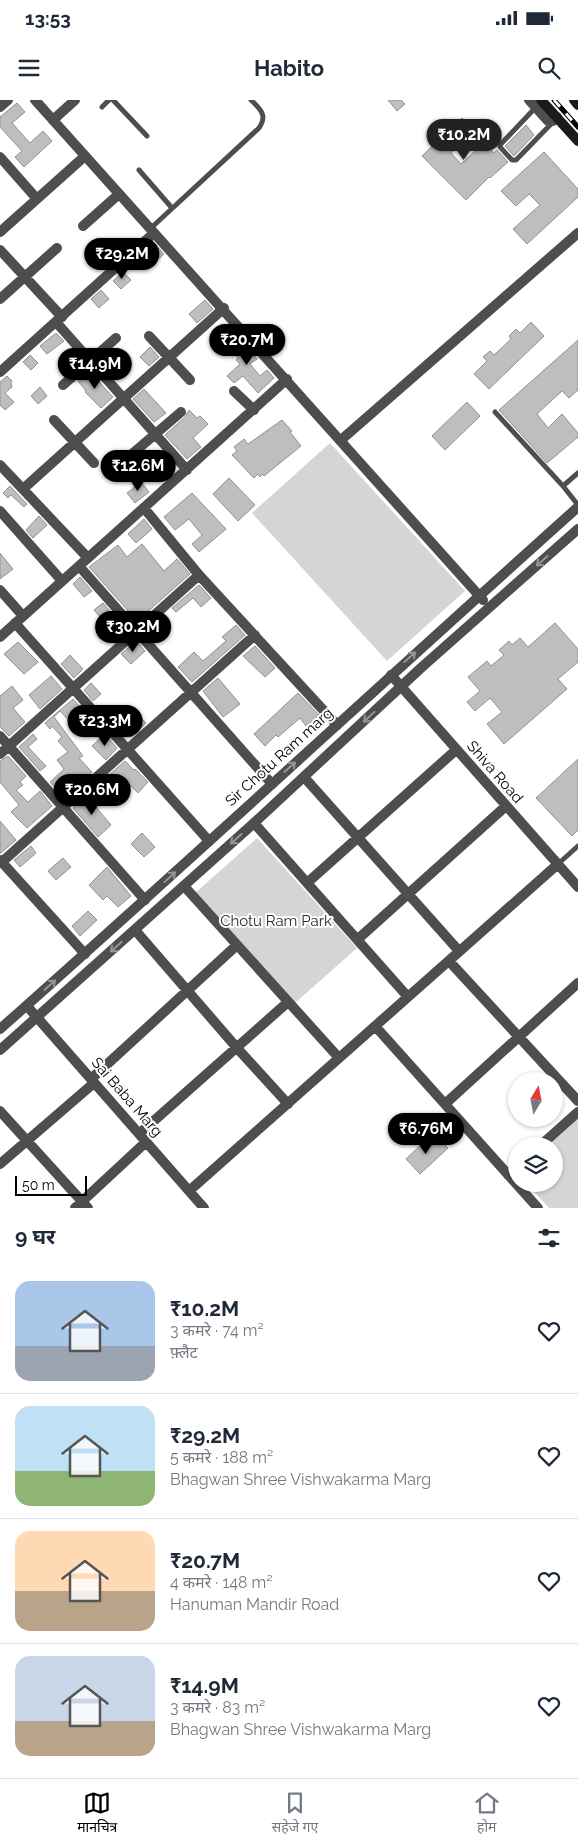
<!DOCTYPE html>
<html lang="hi">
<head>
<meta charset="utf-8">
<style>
  body { margin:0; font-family:Raleway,"Noto Sans Devanagari",sans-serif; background:#f6f6f7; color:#1f2937; height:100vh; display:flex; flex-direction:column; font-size:19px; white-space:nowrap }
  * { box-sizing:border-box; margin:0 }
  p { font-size:16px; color:#747a83 }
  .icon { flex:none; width:28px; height:28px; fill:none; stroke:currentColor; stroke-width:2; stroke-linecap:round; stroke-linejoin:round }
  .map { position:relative; height:1108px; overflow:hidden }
  .side { display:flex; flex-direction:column; background:#fff; flex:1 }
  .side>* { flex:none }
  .needle { width:32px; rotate:10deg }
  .tools { position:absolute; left:508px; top:972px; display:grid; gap:10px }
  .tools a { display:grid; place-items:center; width:55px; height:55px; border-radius:50%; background:#fff; box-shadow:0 1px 4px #0004; font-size:25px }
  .scale { position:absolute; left:15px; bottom:12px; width:72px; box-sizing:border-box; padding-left:5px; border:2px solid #000; border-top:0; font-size:14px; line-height:18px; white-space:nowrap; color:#000; -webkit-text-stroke:4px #fff; paint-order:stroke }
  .price { position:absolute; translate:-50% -42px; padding:0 11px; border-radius:18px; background:#000; color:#fff; font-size:16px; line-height:32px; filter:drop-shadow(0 1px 2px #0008) }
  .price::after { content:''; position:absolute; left:50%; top:30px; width:15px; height:11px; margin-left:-8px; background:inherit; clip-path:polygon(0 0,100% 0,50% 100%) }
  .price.active { background:#222; color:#fff }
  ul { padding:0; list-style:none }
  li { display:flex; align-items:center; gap:15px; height:125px; padding:0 15px }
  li+li { border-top:1px solid #e0e1e3 }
  li span { display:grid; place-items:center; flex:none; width:140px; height:100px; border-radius:15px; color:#555 }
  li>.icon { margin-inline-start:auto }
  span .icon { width:60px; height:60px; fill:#fffc; stroke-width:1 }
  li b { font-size:21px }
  h2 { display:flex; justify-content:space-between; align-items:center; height:60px; padding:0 15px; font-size:21px }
  .status { display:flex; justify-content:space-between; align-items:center; height:35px; padding:0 25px; background:#fff; direction:ltr }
  .status svg { height:14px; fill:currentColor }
  header { display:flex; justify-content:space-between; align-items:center; height:65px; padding:0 15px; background:#fff; font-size:22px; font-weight:700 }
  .tabs { display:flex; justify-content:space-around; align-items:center; height:70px; border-top:1px solid #e0e1e3; background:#fff; font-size:14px; color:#747a83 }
  .tabs a { display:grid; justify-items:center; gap:2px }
  .tabs .active { color:#000 }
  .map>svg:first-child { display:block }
  .green { fill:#d5d5d5 }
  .building { fill:#bebebe; stroke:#929292 }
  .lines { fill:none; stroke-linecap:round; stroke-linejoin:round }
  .service { stroke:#4e4e4e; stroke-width:5 }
  .minor { stroke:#4e4e4e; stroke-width:10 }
  .tertiary { stroke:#4e4e4e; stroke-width:10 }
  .secondary { stroke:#1b1b1b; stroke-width:10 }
  .rail-casing { stroke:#000; stroke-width:5 }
  .rail { stroke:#fff; stroke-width:3; stroke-dasharray:9; stroke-linecap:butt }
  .oneway { stroke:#959595 }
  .labels { text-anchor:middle; stroke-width:4; stroke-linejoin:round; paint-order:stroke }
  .street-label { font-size:15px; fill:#000; stroke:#fff }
  .park-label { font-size:15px; fill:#2c2c2c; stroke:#fff }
</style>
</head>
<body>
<div class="status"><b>13:53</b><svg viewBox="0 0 49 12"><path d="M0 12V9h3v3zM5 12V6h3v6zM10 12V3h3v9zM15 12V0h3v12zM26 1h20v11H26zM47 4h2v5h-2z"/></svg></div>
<header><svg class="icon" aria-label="menu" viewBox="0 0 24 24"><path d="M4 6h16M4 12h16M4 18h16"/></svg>Habito<svg class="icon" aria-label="search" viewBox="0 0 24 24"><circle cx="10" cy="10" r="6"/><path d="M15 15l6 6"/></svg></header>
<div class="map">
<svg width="578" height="1108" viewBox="0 0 578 1108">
  <rect width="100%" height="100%" fill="#fff"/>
  <path class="green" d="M330,343L465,491L387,561L252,413Z
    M257,738L357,848L295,903L195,793Z
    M578,1019V1108H549L527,1084H554V1046H548Z"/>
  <path class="building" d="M388,0H401L405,4L397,11Z
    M17,3L25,12L12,23L30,43L43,31L52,41L24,67L15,57L22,51L0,27V17Z
    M462,18L474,30L451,53L461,64L484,43L494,53L497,50L508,62L490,78L489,77L466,100L422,56Z
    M526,25L534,35L514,56L505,46Z
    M544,52L578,89V97L527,144L513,129L540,105L529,94L516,106L501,91Z
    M154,143L164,154L156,161L151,156L142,165L136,158Z
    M123,172L131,180L121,189L113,181Z
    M101,190L109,199L99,208L91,199Z
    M205,200L213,209L197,223L189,214Z
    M531,222L544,236L489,289L474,274L487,261L483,257L490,251L494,255L511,239L509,236L516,229L520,233Z
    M223,231L229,238L219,246L214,240Z
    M56,233L64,241L47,254L40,246Z
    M236,234L257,259L250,264L260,276L267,270L274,278L258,293L243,276L234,283L227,276L240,264L236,260L238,258L225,244Z
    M578,240V290L569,298L562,291L537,314L548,328L562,314L578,333V337L547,363L499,310Z
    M150,247L159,257L149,266L140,257Z
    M74,253L81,260L71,269L65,262Z
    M30,255L38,263L31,270L23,262Z
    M89,271L113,297L101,308L85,292L86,291L78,281Z
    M7,276L12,281L11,283L12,287L5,293L14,302L5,310L0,305V282Z
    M40,287L47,296L38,304L31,296Z
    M144,289L166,313L154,322L133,299Z
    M467,302L480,316L445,350L432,336Z
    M189,310L197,318L200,316L208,324L193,338L201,347L187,359L165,335L185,317Z
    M282,320L292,331L290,332L301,346L264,376L263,374L260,377L258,374L254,378L232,355L237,351L234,347L244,339L248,344Z
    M165,361L173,370L162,379L155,371Z
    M229,378L255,405L238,421L213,394Z
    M141,382L149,392L135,403L127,393Z
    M10,386L27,404L24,407L11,395L8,398L3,393Z
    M192,393L226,429L199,452L192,444L202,435L189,419L175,430L164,417Z
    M39,416L47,425L33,438L26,430Z
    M144,419L152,429L136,443L128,434Z
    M142,444L164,471L177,459L190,474L137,521L89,467L118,445L127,457Z
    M0,453L13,469L0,479Z
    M80,477L92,491L84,497L73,484Z
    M199,485L211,498L201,507L193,498L176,512L172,508Z
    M103,503L115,517L106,524L94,510Z
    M555,523L578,549V562L558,579L567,589L504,644L487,624L502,612L490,598L475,611L467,602L480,591L468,577L487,561L491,566L504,555L499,550L509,541L512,545L520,538L528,547Z
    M236,525L245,535L192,582L178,567L194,552L203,561L226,541L222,537Z
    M136,541L145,551L131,564L121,554Z
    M18,542L38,562L24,574L4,554Z
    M255,546L275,568L265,577L243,556Z
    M70,555L83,569L74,578L61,564Z
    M51,576L62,589L40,609L29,595Z
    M218,578L240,604L223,617L203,591Z
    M91,583L101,594L93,601L84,590Z
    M12,586L23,600L13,608L25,622L9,636L0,627V596Z
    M298,593L319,615L306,626L300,618L278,637L276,635L265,646L254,634Z
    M73,599L86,613L73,625L60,611L54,617L83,656L79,658L92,672L64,698L50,682L64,669L57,660L68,652L58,641L62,637L52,626L50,629L45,623Z
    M139,616L146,623L131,637L124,630Z
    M33,634L37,639L28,647L46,666L40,671L19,647Z
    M105,634L117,648L106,660L92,646Z
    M8,656L26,676L20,682L23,685L16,690L28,702L40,691L52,706L27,728L11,712L19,705L0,682V661Z
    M578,659V730L572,736L536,698Z
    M125,661L134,670L135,669L148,682L138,693L119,674L115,679L110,674Z
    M88,694L97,705L95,706L111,725L98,737L73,708Z
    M0,721L16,740L1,753H0Z
    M142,733L155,747L144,757L131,744Z
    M31,746L36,753L20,767L14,760Z
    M63,758L71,767L56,780L48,771Z
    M107,767L131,796L118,807L107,796L103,800L89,785Z
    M88,811L97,820L80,836L72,826Z
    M428,1038L434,1044L439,1039L448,1048L420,1074L406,1059Z"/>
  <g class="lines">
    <path class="service" d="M113,0L147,36
      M537,6L500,45V47L512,60H516L553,22
      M102,7L109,0
      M139,70L172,108
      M151,128L259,28C268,15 260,9 251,0
      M495,312L563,386
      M578,373L563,386L578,405
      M558,764L578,746"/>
    <path class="minor" d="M529,0L548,21H553L557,17
      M0,7L8,0
      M53,20L75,0
      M0,57L37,99
      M83,126L119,94
      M0,132L85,56
      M0,150L62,217
      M0,199L57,148
      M56,222L187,370
      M149,236L190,280
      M63,285L116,238
      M234,291L254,310
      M54,320L94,363
      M341,340L578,133
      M125,360L181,312
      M0,365L88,458
      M23,389L224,208
      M144,408L199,475L337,625
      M0,411L62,481
      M79,466L272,684
      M0,490L23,516
      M15,523L209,741
      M0,537L287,279
      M391,575L578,787
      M0,636L145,800
      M0,654L199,475
      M304,677L459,851
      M254,723L408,897
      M0,760L85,854
      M2,762L255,535
      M307,783L456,650
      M184,786L339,958
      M135,830L237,948L288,1004
      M358,839L506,706
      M449,861L578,1001
      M27,906L204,1108
      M375,926L538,1108
      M91,979L237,845
      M445,1004L578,883
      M0,1011L88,1108
      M139,1034L288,902
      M540,1046L578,1012
      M0,1064L94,983
      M508,1075L516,1067
      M189,1091L558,764
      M75,1108L146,1042"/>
    <path class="tertiary" d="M35,0L483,500
      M0,272L154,133
      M0,929C194,757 385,580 578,407
      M0,950L254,723L422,567L578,429"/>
    <path class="secondary" d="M541,0L578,41
      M574,0L578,5"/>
    <defs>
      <path id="rail" d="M554,0L578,27"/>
    </defs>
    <use href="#rail" class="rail-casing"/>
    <use href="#rail" class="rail"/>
  </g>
  <defs><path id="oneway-shaft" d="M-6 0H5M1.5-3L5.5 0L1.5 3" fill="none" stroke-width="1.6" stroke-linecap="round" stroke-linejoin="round" transform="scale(1.25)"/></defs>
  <g class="oneway">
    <use href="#oneway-shaft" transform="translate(542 461) rotate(138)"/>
    <use href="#oneway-shaft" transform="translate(410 557) rotate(-42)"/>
    <use href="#oneway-shaft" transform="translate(369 617) rotate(137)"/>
    <use href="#oneway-shaft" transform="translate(290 667) rotate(-42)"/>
    <use href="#oneway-shaft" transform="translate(236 739) rotate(138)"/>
    <use href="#oneway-shaft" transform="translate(170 777) rotate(-43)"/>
    <use href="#oneway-shaft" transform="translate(116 847) rotate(138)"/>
    <use href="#oneway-shaft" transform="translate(50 885) rotate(-42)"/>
  </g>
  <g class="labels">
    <g class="street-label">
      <text transform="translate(279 657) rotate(-42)" y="5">Sir Chotu Ram marg</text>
      <text transform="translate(495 672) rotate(49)" y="5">Shiva Road</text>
      <text transform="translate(127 997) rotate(49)" y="5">Sai Baba Marg</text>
    </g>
    <g class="park-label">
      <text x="276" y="826">Chotu Ram Park</text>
    </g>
  </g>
</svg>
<div class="tools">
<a><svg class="needle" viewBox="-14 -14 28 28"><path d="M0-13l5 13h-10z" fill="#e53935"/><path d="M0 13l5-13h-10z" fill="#747a83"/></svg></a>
<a><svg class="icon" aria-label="layers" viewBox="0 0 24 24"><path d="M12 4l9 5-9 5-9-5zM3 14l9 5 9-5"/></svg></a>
</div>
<div class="scale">50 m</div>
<b class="price active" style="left:464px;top:61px">₹10.2M</b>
<b class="price" style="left:122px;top:180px">₹29.2M</b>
<b class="price" style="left:247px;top:266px">₹20.7M</b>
<b class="price" style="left:95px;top:290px">₹14.9M</b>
<b class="price" style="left:138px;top:392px">₹12.6M</b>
<b class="price" style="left:133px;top:553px">₹30.2M</b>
<b class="price" style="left:105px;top:647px">₹23.3M</b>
<b class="price" style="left:92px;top:716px">₹20.6M</b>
<b class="price" style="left:426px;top:1055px">₹6.76M</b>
</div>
<section class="side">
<h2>9 घर<svg class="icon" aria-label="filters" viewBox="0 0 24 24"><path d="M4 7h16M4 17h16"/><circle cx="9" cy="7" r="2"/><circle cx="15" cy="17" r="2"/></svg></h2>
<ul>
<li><span style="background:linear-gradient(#a9c7e8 65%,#9aa5b1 0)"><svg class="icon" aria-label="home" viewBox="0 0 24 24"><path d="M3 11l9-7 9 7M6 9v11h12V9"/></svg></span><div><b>₹10.2M</b><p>3 कमरे · 74 m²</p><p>फ़्लैट</p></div><svg class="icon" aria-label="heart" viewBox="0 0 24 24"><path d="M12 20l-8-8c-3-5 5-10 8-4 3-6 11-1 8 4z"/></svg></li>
<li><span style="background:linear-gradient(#bfe0f5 65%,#8fb573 0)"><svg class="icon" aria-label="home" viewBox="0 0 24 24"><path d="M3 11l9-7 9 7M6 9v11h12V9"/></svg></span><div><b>₹29.2M</b><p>5 कमरे · 188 m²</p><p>Bhagwan Shree Vishwakarma Marg</p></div><svg class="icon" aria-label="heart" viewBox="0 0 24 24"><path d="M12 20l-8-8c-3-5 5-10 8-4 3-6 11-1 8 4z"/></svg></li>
<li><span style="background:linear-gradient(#ffd9b3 60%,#b9a48a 0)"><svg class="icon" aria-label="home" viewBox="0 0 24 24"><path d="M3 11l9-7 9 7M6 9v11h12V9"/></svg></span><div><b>₹20.7M</b><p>4 कमरे · 148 m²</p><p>Hanuman Mandir Road</p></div><svg class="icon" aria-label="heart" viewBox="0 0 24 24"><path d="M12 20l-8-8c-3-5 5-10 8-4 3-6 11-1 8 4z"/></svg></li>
<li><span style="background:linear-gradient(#c9d6e8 65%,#b9a48a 0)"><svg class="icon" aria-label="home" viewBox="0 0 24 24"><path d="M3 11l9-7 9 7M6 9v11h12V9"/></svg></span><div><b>₹14.9M</b><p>3 कमरे · 83 m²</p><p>Bhagwan Shree Vishwakarma Marg</p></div><svg class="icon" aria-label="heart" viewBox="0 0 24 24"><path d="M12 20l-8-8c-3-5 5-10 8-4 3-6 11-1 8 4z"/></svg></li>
</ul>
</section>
<nav class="tabs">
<a class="active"><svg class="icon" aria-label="map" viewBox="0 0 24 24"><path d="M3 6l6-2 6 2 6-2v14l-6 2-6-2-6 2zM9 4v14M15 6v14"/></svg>मानचित्र</a>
<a><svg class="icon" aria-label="saved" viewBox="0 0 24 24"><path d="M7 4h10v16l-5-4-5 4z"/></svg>सहेजे गए</a>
<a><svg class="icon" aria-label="home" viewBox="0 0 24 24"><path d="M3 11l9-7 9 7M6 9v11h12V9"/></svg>होम</a>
</nav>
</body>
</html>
